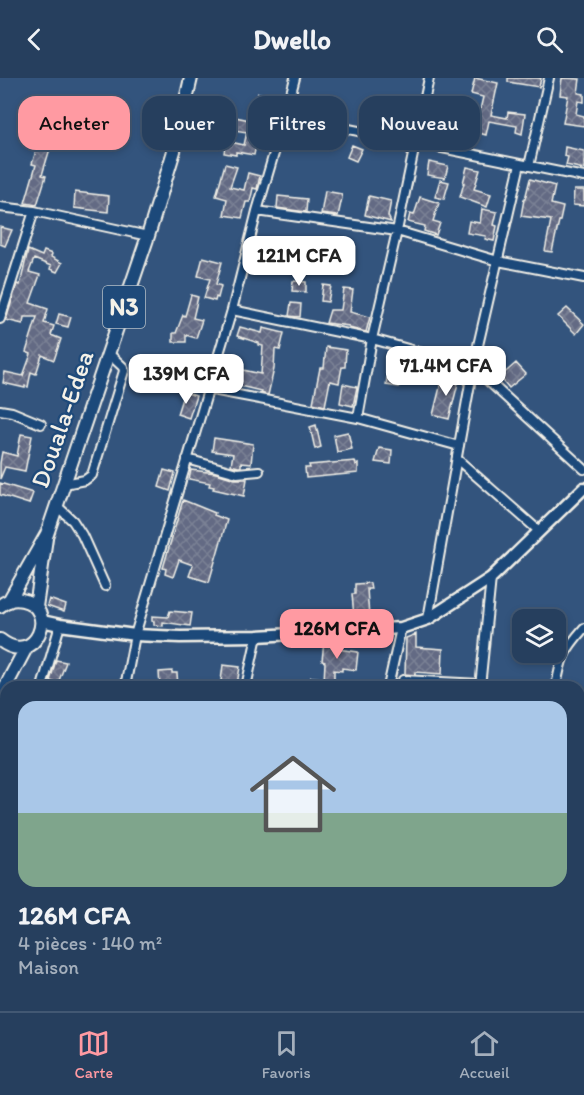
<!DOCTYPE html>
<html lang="fr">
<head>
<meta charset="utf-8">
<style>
  body { margin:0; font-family:Itim,sans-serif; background:#324a67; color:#f1f3f6; height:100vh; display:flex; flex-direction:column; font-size:22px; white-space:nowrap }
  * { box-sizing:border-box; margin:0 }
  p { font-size:20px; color:#a4afbc }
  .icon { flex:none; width:33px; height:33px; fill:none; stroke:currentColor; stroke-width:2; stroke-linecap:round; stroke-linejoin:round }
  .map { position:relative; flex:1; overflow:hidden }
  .drawer { position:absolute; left:0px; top:603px; width:585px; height:330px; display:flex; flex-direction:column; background:#263f5e; border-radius:18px 18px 0 0; box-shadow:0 3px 9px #0003,0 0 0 2px #425873 }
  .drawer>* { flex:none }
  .hud { position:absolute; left:18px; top:18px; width:549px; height:54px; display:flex; gap:12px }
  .buttons { position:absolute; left:512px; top:531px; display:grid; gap:12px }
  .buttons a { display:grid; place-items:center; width:54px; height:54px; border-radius:12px; background:#263f5e; box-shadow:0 3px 9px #0003,0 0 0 2px #425873; font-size:30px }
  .price { position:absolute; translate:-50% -51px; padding:0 14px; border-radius:12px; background:#fff; color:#222; font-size:20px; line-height:39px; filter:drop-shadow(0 2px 3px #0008) }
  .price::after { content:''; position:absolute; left:50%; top:36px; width:18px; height:14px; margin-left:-9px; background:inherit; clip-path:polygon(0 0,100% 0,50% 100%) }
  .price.on { background:#ff9aa2; color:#111 }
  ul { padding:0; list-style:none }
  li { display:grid; align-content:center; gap:12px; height:318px; padding:0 18px }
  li+li { border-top:2px solid #425873 }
  li span { display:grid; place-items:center; height:186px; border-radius:18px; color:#555 }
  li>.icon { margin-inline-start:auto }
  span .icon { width:108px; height:108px; fill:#fffc; stroke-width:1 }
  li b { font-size:26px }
  .chip { padding:0 21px; border-radius:18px; background:#263f5e; box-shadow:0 3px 9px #0003,0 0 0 2px #425873; font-size:21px; line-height:54px }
  .chip.on { background:#ff9aa2; color:#111 }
  header { display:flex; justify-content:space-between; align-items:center; height:78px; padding:0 18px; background:#263f5e; font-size:27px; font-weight:700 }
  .tab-bar { display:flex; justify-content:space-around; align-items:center; height:84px; border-top:2px solid #425873; background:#263f5e; font-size:16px; color:#a4afbc }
  .tab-bar a { display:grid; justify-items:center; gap:3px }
  .tab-bar .on { color:#ff9aa2 }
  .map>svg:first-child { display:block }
  .building { fill:url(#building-cross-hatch); stroke:#f4f1e8; stroke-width:1.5 }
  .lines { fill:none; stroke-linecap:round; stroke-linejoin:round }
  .minor-casing { stroke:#f4f1e8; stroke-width:12 }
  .major-casing { stroke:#f4f1e8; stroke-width:15 }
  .highway-casing { stroke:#f4f1e8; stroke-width:16 }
  .minor { stroke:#1f4a7a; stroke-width:8 }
  .major { stroke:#1f4a7a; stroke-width:10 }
  .highway { stroke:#1f4a7a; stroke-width:12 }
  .labels { text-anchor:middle; stroke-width:4.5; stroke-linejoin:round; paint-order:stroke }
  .shield { fill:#1f4a7a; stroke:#b4bfc7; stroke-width:1.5 }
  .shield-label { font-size:24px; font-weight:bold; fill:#f4f1e8 }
  .street-label { font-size:26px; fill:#f4f1e8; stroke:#1f4a7a }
</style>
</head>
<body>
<header><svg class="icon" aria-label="back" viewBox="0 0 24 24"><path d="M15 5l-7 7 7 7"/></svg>Dwello<svg class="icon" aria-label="search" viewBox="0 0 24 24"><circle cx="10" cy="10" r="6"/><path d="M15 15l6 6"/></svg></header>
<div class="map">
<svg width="584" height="933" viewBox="0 0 584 933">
  <defs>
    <pattern id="building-cross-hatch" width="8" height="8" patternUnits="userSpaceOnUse" patternTransform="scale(1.5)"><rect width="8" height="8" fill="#636b84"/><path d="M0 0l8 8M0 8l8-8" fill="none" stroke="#7a8195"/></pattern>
  </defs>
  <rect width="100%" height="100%" fill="#33547d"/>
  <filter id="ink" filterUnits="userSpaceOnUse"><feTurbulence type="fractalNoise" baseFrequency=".0167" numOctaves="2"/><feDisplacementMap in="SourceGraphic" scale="12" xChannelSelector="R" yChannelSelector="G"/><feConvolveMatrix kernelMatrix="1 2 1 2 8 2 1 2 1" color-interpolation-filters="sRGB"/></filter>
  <g filter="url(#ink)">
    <path class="building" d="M475,0L498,5L491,37L507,40L508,34L525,36L522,56L516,54L517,48L489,43L486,57L475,54L483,19L471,16Z
      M508,0H541L539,9L508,4Z
      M562,0L580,1L578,15L584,16V24L578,23L576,36L584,38V48L563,45L568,18L560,17Z
      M258,15L277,18L273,35L263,34L254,77L236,74V77L224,75L226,63L244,67L247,54L228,51L230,38L250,42V39H254Z
      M310,18L318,19L315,35L307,33Z
      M40,60L52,64L42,97L46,98L37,127L25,125L36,87L32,86Z
      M352,67L362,71L356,83L347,79Z
      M565,69L584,73V91L566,87L568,79L564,78Z
      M429,84L448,88L445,100L427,97Z
      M225,86L237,89L230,109L244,112L248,95L260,98L257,111L253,110L250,124H246L242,140L224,137L227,121L216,118Z
      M467,89L480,92L474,111L491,116L487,129L460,119L464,105H463Z
      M530,101L555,108L551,126L563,129L560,143H559L552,174L545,173L551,142L521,138L524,121H525Z
      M440,102L449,104L444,121L435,119Z
      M574,112H584V128L573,127Z
      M325,113L341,116L342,120L338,138L321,136Z
      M75,114L109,118L108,134L74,130Z
      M278,118L307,121L306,134L277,130Z
      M369,118L391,123L388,138L391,144L365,137Z
      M420,119L439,125L433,143L440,145L436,157L424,153L425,148L408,144L410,136L414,137Z
      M482,131L497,134L494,147L497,148L494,163L485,161L486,158L467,155L469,143L480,145Z
      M0,149L12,152L5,168L0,166Z
      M316,168H332V183H315Z
      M28,172L42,178L44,173L52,176L51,179L62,185L57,194L50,191L51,188L34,181L29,194L40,197L30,225L48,231L44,245L54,248L51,257L61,261L54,282L42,277L36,296L31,294L28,309L25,308V310L3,305L5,294L23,298L31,276L26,274L37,239H24L23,246L6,242L17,206L20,207Z
      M203,179L222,184L216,206L221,208L218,220L216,219L215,223L204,220L210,201L198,198Z
      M293,203L306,204V214L292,213Z
      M323,207L331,208L328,224L321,223Z
      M344,211L353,212L350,234L370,239L366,254L349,250V248L326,245L330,232H341Z
      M191,217L198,219L193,240L202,242L196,260L186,257V264H173V255H176L183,237L185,238Z
      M291,225L301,226L300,239L289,238Z
      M567,230L584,246L576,256L558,238Z
      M59,236L71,239L68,249L56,246Z
      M240,249L262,255L263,250L284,255L280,272L275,271L274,291L268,317L260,315L261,313L231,306L234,290L261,296L263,268L259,267V265L237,258Z
      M326,269L346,272L345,289H342L339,305L330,303L325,328L313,325L320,290H324Z
      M400,279L406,281L399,309L386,307L387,300L393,301Z
      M164,284L174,285L171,305L161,303Z
      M516,285L526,296L509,310L500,299Z
      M443,297L459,301L449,341L433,337Z
      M343,306L357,309L353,328L340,325Z
      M184,314L196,318L189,340L177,336Z
      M316,347L321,369L315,371L310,349Z
      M348,354L352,371L337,374L334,357Z
      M21,356L32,358L25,393L5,389L0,401V385L2,374L17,378Z
      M214,360L253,366L251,386L241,385V389H238L231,387L233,376L212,373Z
      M379,370L392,372L391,386L375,384Z
      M355,383L356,387L358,386V395L306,400L305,390H310L309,387Z
      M164,392L175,395L170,413L159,409Z
      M191,392L216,395L235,401H247L244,418L213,411L214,409L209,408L210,405L189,401Z
      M0,405L33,415L29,426L0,417Z
      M183,422L215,435L214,437L227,442L209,504L189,498L193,487L179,482L173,499L165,496L166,491L163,490Z
      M370,505L371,511H367L369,538L354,539L352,516H355V506Z
      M49,521L66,527L64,534L47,528Z
      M170,533L192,535L190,548L163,544V548L154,547V543H152V538L168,539Z
      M416,556V569L443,571L442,596L415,594V597L405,596L406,560Z
      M324,563H337V565H338V571L358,574L356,592L342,590V593L334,592V605H324L325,584L322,583Z
      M56,582L66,584L58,605L50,603Z
      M223,587L240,589L237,606L221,603Z
      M172,593V595H177L178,609H160L159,594Z
      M311,599L323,600L322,609H310Z"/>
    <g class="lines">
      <defs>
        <path id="minor" d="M285,38L584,99
          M529,88L549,0
          M0,129L34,133L148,158
          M257,133L397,153L498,183L584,200
          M232,232L372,261L473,289L584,391
          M0,241L34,133
          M207,311L358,340L459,368
          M0,332L12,334L41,346
          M358,340L372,261L397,153L429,0
          M187,381L237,395L259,393
          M457,381L539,453
          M64,406L85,402L92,397L124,293L123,289L108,275
          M57,428L73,443L82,457L105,508
          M428,541L473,289L520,86
          M403,602L480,606
          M42,609L60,547
          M125,609L135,557L232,232L257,133L285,38L295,0
          M246,609L257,558
          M388,609L401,550
          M480,609L491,500
          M556,609C561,579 564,573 584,550
          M0,680L6,682
          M579,715L584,717
          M0,788L6,787
          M579,814L584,807
          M579,851L584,853
          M0,853L6,842
          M0,902H6
          M207,927L210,933
          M326,927L333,928L399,927
          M178,933L179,927"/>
        <path id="major" d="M42,543L60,547L135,557L180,559L257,558L401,550L428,541L491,500L584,410"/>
        <path id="highway" d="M9,523L47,456L64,406L148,158L174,73L191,0
          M0,528C6,523 14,520 22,522C60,530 36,591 0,562
          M36,529L46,460
          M0,619L27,568"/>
      </defs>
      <use href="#minor" class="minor-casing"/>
      <use href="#major" class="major-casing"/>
      <use href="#highway" class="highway-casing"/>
      <use href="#minor" class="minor"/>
      <use href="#major" class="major"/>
      <use href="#highway" class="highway"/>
    </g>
  </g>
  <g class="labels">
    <rect class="shield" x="103" y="208" width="42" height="42" rx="4.5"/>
    <g class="shield-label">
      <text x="124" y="237">N3</text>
    </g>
    <g class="street-label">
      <text transform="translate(62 341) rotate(-71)" y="9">Douala-Edea</text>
    </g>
  </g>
</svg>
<div class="buttons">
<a><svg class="icon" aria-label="layers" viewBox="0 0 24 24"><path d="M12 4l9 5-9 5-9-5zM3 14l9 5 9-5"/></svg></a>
</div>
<b class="price" style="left:299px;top:209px">121M CFA</b>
<b class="price" style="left:446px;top:319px">71.4M CFA</b>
<b class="price" style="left:186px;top:327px">139M CFA</b>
<b class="price on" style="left:337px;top:582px">126M CFA</b>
<div class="hud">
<a class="chip on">Acheter</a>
<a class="chip">Louer</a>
<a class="chip">Filtres</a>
<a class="chip">Nouveau</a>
</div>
<section class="drawer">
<ul>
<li><span style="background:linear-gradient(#a9c7e8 60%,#7fa58c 0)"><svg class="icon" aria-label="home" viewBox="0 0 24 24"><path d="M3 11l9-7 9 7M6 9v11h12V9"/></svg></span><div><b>126M CFA</b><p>4 pièces · 140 m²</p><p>Maison</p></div></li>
</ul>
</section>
</div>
<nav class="tab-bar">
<a class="on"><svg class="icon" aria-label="map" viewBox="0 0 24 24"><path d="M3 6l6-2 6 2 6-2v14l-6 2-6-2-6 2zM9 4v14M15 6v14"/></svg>Carte</a>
<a><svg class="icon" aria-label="saved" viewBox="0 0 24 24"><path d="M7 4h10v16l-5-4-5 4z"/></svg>Favoris</a>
<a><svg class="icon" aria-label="home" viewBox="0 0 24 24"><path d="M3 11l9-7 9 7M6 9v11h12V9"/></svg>Accueil</a>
</nav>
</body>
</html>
